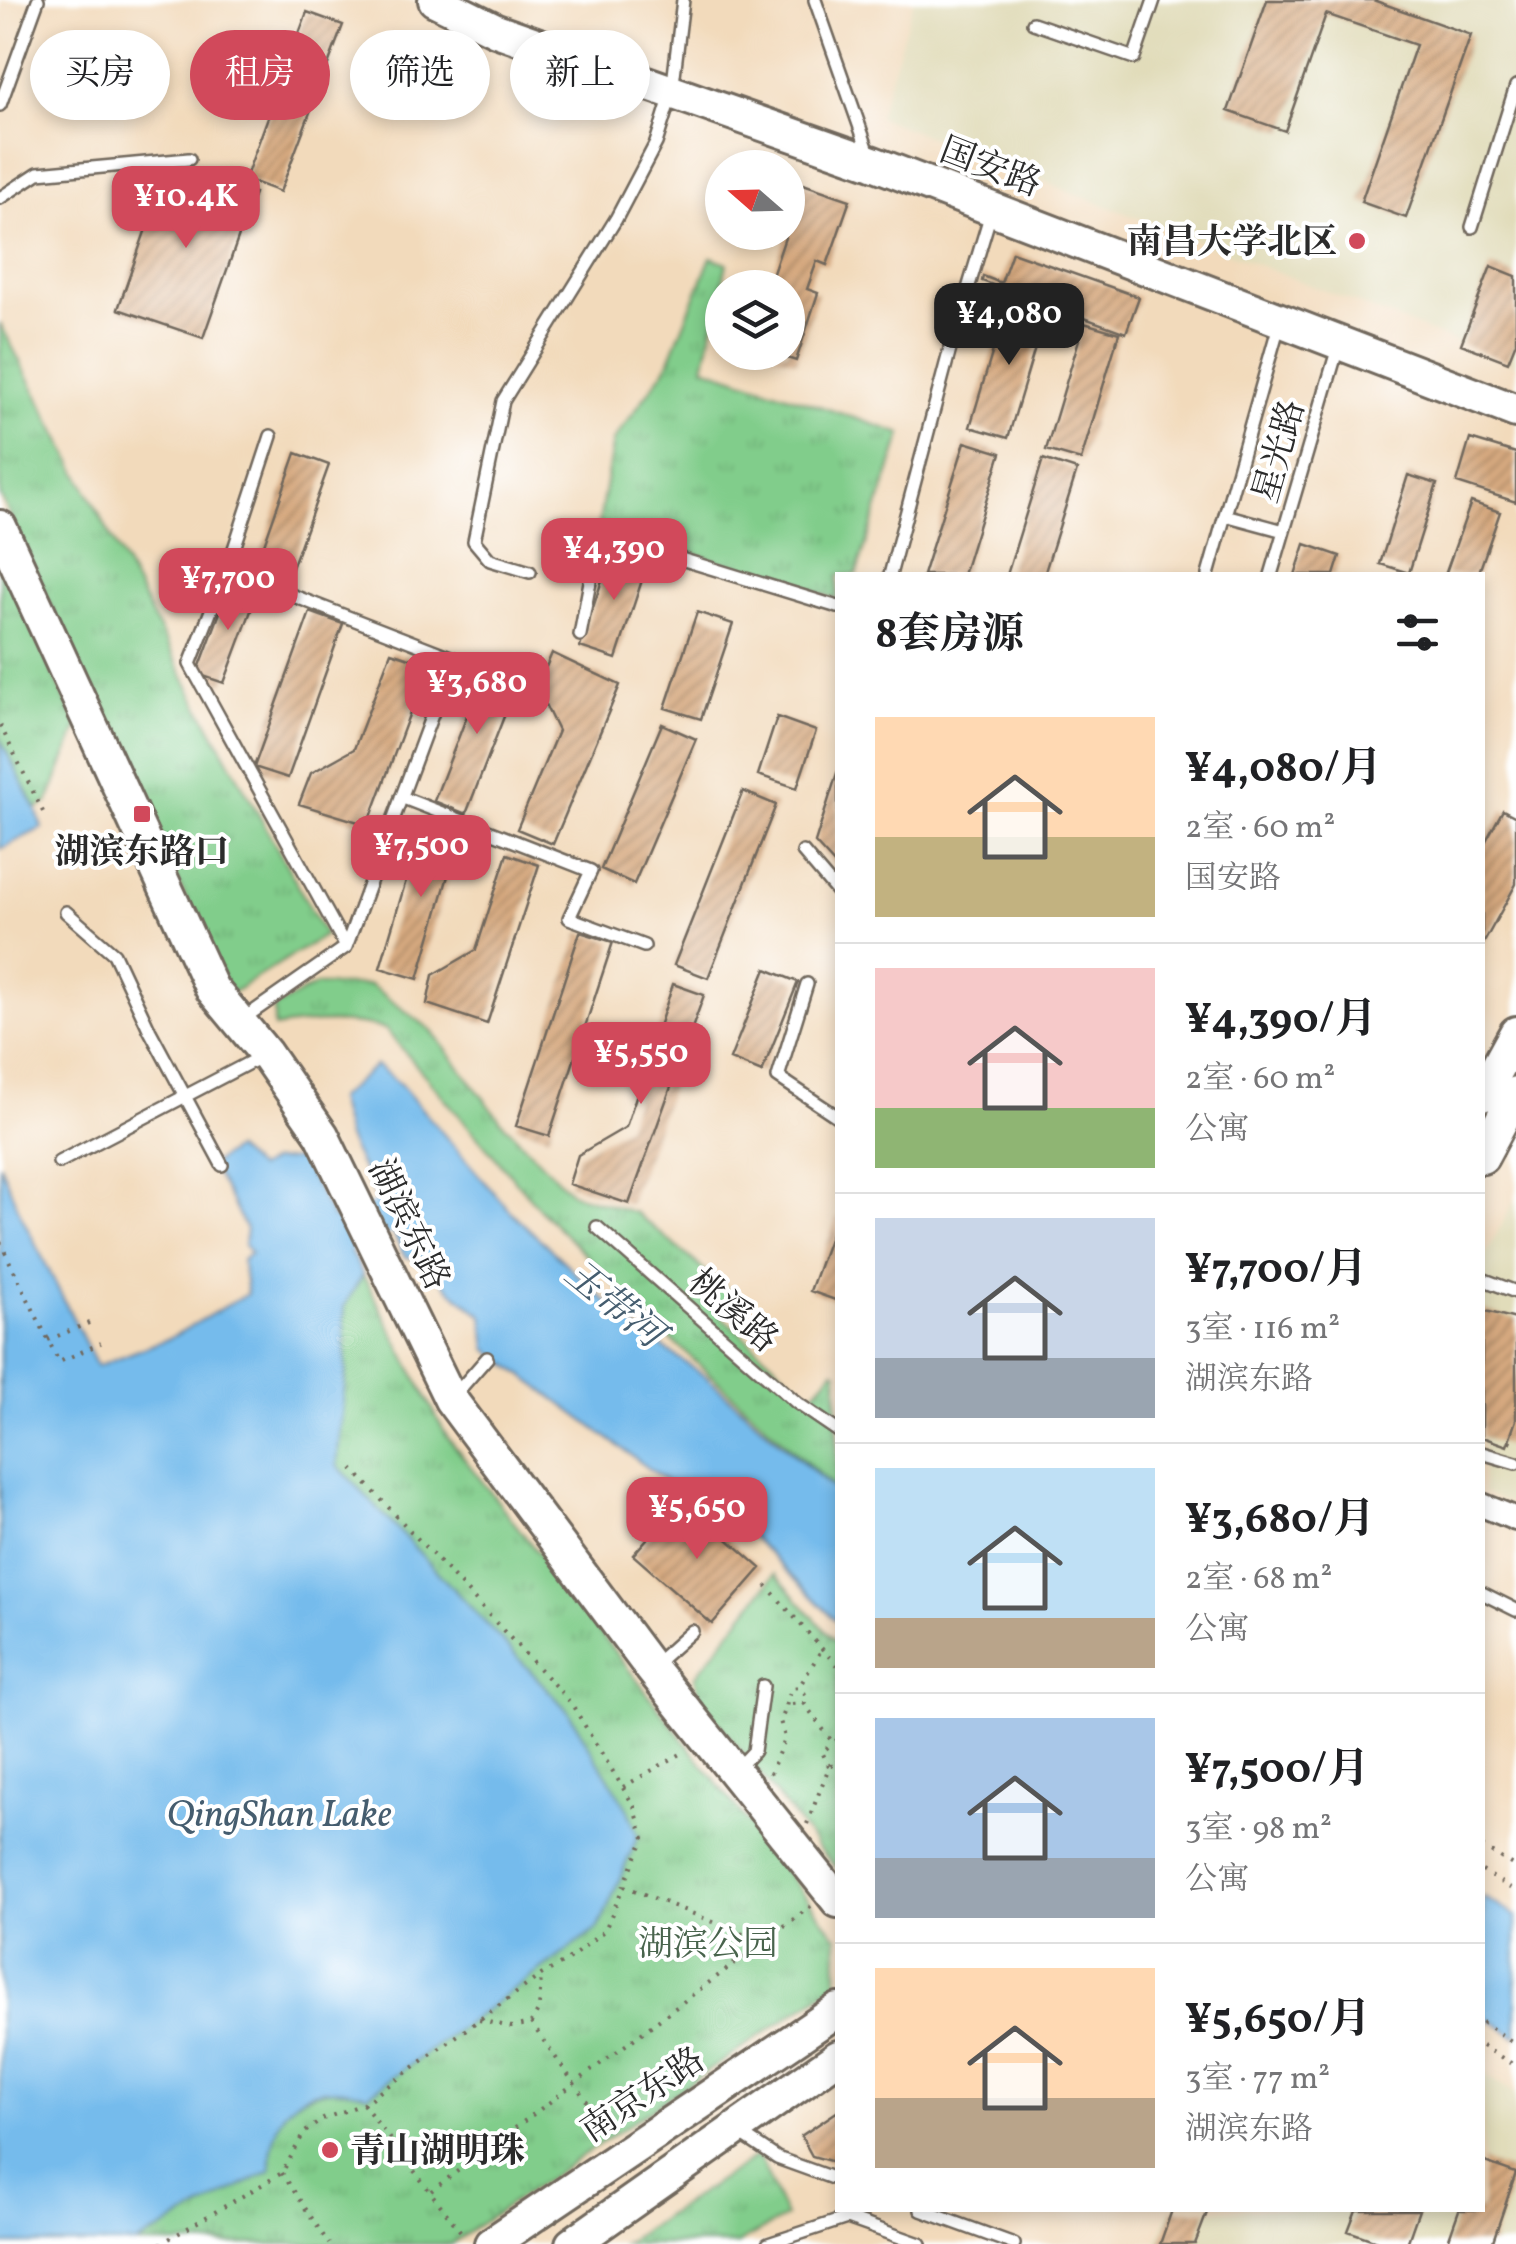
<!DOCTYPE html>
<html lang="zh">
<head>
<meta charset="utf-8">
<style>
  body { margin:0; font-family:Vollkorn,"Noto Serif SC",serif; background:#f6f6f6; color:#202124; height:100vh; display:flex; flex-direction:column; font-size:38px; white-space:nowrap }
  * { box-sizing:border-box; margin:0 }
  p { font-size:32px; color:#757577 }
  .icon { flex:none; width:55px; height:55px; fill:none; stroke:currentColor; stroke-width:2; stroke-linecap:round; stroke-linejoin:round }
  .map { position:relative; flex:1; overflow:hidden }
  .panel { position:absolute; left:835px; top:572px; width:650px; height:1640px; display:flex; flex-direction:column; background:#fff; border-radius:0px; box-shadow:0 5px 15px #0003 }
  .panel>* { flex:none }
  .hud { position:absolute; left:30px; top:30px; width:655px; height:90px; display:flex; gap:20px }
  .needle { width:65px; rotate:290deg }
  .buttons { position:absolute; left:705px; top:150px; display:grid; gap:20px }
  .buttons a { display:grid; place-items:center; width:100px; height:100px; border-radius:50%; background:#fff; box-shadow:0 5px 15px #0003; font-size:50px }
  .price { position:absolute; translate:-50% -85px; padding:0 22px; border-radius:20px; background:#d1495b; color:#fff; font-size:32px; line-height:65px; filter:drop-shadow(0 2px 5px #0008) }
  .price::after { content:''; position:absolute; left:50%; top:60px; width:30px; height:22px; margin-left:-15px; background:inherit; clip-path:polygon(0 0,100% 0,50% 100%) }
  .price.current { background:#222; color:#fff }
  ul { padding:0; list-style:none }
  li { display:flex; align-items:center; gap:30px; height:250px; padding:0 40px }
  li+li { border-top:2px solid #e0e0e0 }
  li span { display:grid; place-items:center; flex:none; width:280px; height:200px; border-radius:0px; color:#555 }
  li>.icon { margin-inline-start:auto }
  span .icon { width:120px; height:120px; fill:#fffc; stroke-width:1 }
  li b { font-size:42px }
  h2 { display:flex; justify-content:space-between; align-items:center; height:120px; padding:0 40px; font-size:42px }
  .pill { padding:0 35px; border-radius:45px; background:#fff; box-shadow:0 5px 15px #0003; font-size:35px; line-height:90px }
  .pill.current { background:#d1495b; color:#fff }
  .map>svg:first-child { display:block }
  .built { fill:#e1dcba }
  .grass { fill:url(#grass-tufts); stroke:#567c5b; stroke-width:2.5 }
  .water { fill:#75bbec; stroke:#50738c; stroke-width:2.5 }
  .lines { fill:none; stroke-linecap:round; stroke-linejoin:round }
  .river { stroke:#75bbec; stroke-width:35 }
  .building { fill:url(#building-hatch) }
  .lane-casing { stroke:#71685d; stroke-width:16 }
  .street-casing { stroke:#71685d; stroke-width:28 }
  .secondary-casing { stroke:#71685d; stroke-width:38 }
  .path { stroke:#71685d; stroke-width:4; stroke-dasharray:2.5 8; stroke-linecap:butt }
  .lane { stroke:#fff; stroke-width:11 }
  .street { stroke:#fff; stroke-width:22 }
  .secondary { stroke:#fff; stroke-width:32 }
  .poi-dot { fill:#d1495b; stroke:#fff; stroke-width:4 }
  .labels { text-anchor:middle; stroke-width:8; stroke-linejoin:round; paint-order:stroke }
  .street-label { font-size:35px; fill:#2b2b2b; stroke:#fff }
  .poi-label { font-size:35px; font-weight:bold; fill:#2b2b2b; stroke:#fff; text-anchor:end }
  .park-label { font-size:35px; fill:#49644d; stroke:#fff }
  .water-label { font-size:38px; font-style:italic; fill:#455d6f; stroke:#fff }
</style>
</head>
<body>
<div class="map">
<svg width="1516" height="2244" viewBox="0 0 1516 2244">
  <defs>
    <pattern id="grass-tufts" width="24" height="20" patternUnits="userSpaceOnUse" patternTransform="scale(2.5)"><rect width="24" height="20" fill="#81cd8b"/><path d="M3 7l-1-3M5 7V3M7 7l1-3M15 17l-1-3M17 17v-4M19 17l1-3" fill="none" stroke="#70b078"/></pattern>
    <pattern id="building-hatch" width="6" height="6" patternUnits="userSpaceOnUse" patternTransform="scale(2.5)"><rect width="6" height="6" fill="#d6a97f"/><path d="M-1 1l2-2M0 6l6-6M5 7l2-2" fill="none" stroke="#ae8a68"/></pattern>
  </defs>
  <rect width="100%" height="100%" fill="#fff"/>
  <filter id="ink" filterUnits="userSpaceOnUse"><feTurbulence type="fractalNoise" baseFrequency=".01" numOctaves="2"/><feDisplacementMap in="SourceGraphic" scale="20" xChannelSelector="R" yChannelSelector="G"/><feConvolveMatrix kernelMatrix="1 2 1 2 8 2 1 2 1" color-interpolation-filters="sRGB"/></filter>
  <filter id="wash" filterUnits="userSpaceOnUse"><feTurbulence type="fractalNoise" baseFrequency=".0048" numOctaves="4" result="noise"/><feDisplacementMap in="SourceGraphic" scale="40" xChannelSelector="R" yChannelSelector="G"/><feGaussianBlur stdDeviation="2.25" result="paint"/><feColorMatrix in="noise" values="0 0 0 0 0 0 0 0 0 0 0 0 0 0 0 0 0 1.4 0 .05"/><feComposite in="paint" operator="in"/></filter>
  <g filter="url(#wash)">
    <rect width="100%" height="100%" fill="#f2dabb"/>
    <path class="built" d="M914,0H1516V365L878,117Z
      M1516,1198V1505L1483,1493L1482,1261Z
      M1483,2073L1516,2094L1514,2244H1157L1169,2210H1482Z"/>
    <path class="grass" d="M711,257L727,263L704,367L902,434L856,575H838L837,599L599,523L613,441L666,368Z
      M0,323L200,708L325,935L230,994L0,495Z
      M0,561L78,726L48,802L36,809L0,739Z
      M316,985H370L430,1029L502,1122L571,1193L636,1213L733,1294L720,1315L811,1396L834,1370L837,1372V1490L671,1339L544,1214L385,1029C348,1019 311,1021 274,1028V1008Z
      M363,1275L446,1435L837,1937V1984L451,2244H135L270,2170C270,2113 287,2096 341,2087L568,1711L336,1465L346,1372L344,1306Z
      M775,1574L837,1644V1868L820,1850L700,1699L695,1677Z
      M758,2155L786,2217L737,2244H623Z"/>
    <path class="water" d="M0,739L36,809L42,828L0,849Z
      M376,1065L400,1084L510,1211L630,1324L706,1377L837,1492V1622L737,1521L674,1487L487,1349L483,1316L446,1286L427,1258L405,1257L347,1138L337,1099Z
      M234,1149L257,1169L272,1161L301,1159L363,1275L344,1306L346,1372L337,1465L568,1711L628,1810L638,1836L599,1928L368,2095C306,2077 269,2105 271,2170L135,2244H0V1164L20,1213L97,1366L170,1338L247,1294L242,1260L251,1253L244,1245L246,1229L211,1165Z
      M1483,1897L1516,1916V2037L1483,2015Z"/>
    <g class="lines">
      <path class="river" d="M323,1243L422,1201L425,1204"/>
    </g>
    <g id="blocks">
      <path class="building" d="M1267,0H1373L1471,35L1406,218L1361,202L1416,45L1326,14L1285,131L1228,111Z
        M307,12L343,25L280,192L245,179Z
        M169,163L254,193L203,338L118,309Z
        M803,184L850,200L827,265L817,261L807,289L818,293L796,361L772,353L788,352V288H768Z
        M1012,252L1139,297L1126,333L982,281L983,276L1001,283Z
        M1491,266L1516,276V342L1508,362L1461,344Z
        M1009,297L1047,308L1008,438L970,427Z
        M1084,323L1119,333L1081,460L1046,450Z
        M1470,439L1516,453V502L1457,483Z
        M965,442L1001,453L963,575H923Z
        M296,453L329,465L291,571L259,559Z
        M1043,459L1077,470L1044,575H1007Z
        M1408,475L1437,484L1409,573L1380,564Z
        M1471,502L1500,512L1478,575H1445Z
        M1305,544L1340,556L1334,575H1295Z
        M613,547L649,559L616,659L580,647Z
        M231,583L258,592L224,683L197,674Z
        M310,612L343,624L288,778L254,767Z
        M697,612L733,624L701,719L665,708Z
        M391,652L428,664L368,825L299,804L311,773L354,749Z
        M552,653L620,685L553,844L517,829L558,731L537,688Z
        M488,661L521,673L466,814L434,801Z
        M777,717L816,731L797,788L758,775Z
        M662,724L696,739L634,884L601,869Z
        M837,773L838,774V868L815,843Z
        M743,791L776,805L708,978L674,965Z
        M1503,810L1516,817V884L1482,946V848Z
        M424,820L461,831L418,979L380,968Z
        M507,854L539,865L487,1024L427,1004L433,975L476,950Z
        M580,932L613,942L549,1136L516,1126Z
        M766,969L798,982L762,1072L730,1059Z
        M673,984L704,995L629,1204L569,1184L578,1155L626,1127Z
        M837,1217H838V1301L810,1291Z
        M1482,1310L1516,1319V1420L1507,1446L1482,1437Z
        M682,1499L761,1568L712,1624L633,1555Z
        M838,2111V2163L812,2156L801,2136Z
        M1482,2161L1516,2173L1492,2244H1447L1459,2210H1482Z
        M1172,2210H1208L1195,2244H1160Z
        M1356,2210H1419L1407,2244H1385L1348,2231Z"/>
    </g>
  </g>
  <g filter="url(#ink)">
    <use href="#blocks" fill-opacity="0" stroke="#71685d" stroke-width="2.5"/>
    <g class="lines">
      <defs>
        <path id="lane" d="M815,0L870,156
          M1033,23L1134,58L1154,0
          M0,105L38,0
          M0,198L38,173L189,159
          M1472,227L1516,86
          M1225,515L1284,531
          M227,570L190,664L346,947
          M530,572L490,560L474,541L503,401L616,219L656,143L672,92L683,0
          M890,575L951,345L991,213
          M1208,575L1279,325
          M1271,575L1339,344
          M580,635L599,534L838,607
          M401,797L591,871L569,918L644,946
          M803,852L838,893
          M66,912L114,954L150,1031L222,1165
          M807,984L778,1077L838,1117
          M243,1019L346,947L453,658L227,570L271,436
          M59,1162L264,1055
          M597,1227L797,1403L838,1431
          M1482,1279L1516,1292
          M453,1397L487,1358
          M1482,1453L1516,1463
          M1482,1593L1516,1610
          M654,1665L692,1631
          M737,1769L754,1751L763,1686
          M738,2132L777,2158L838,2180
          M921,2210L1014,2244
          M768,2244L847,2218L920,2244"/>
        <path id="street" d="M1482,1505L1516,1519"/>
        <path id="secondary" d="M435,0L496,30L873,163L1516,411
          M0,527L212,989L266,1054L322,1135L451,1400L651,1668L838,1901
          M1482,1095L1516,1033
          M1482,1157L1516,1093
          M491,2244L838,2010
          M572,2244L838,2057"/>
      </defs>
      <use href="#lane" class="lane-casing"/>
      <use href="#street" class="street-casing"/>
      <use href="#secondary" class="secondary-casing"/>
      <path class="path" d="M0,725L46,818
        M0,1242L59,1362L101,1343
        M48,1340L91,1322
        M1509,1441L1516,1444
        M766,1585L838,1667
        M804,1703L833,1743L838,1739
        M792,1704L804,1703L806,1695L799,1687
        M829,1766L822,1752L833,1743
        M770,1774L785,1737L780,1721C788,1707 786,1700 792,1688L799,1687L822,1649
        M623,1787L684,1752
        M807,1824L829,1767L838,1763
        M1482,1847L1516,1867
        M1482,1871L1516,1891
        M624,1886L763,1942
        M479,2020L511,2027L531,2023L539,2009L541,1975
        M1482,2022L1516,2044
        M531,2023L609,2132
        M1482,2046L1516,2066
        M363,2104L464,2236
        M282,2173L329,2244
        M431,2191L811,1906
        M160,2244L282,2173L304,2133L323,2119L363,2104L541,1975L568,1960L605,1930L644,1838L634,1806L571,1703L348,1464"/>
      <use href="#lane" class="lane"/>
      <use href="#street" class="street"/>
      <use href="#secondary" class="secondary"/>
    </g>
  </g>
  <g class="poi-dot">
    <circle cx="1357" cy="241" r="10"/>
    <rect x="132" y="804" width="20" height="20" rx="5"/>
    <circle cx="330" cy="2150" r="10"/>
  </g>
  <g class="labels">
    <g class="street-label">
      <text transform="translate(991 166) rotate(21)" y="12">国安路</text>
      <text transform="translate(1278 451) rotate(-74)" y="12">星光路</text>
      <text transform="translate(410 1224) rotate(64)" y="12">湖滨东路</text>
      <text transform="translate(734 1310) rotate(41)" y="12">桃溪路</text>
      <text transform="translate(642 2094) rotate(-34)" y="12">南京东路</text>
    </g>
    <g class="poi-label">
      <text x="1337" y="253">南昌大学北区</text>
      <text x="142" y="863" text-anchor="middle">湖滨东路口</text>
      <text x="350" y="2162" text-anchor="start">青山湖明珠</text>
    </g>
    <g class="park-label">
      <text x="708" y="1955">湖滨公园</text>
    </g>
    <g class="water-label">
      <text transform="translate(615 1303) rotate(39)" y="13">玉带河</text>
      <text x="279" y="1826">QingShan Lake</text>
    </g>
  </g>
</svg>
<div class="buttons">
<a><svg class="needle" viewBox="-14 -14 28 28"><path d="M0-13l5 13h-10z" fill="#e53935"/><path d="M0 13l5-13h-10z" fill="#757577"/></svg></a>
<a><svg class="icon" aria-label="layers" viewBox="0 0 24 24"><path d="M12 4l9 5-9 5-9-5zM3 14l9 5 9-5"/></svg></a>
</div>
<b class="price" style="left:186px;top:251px">¥10.4K</b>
<b class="price current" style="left:1009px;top:368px">¥4,080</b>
<b class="price" style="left:614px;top:603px">¥4,390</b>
<b class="price" style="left:228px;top:633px">¥7,700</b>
<b class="price" style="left:477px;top:737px">¥3,680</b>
<b class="price" style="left:421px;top:900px">¥7,500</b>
<b class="price" style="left:641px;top:1107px">¥5,550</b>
<b class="price" style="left:697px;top:1562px">¥5,650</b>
<div class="hud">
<a class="pill">买房</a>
<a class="pill current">租房</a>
<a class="pill">筛选</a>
<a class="pill">新上</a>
</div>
<section class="panel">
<h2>8套房源<svg class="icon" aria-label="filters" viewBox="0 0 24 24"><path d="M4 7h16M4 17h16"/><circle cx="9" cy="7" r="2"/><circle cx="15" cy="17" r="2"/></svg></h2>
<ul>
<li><span style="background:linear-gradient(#ffd9b3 60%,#c2b280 0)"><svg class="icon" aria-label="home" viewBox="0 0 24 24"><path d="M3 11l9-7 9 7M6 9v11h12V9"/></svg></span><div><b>¥4,080/月</b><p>2室 · 60 m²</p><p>国安路</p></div></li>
<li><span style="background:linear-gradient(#f6c9c9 70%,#8fb573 0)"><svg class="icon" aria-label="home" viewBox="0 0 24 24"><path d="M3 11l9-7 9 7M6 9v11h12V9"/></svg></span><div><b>¥4,390/月</b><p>2室 · 60 m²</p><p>公寓</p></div></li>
<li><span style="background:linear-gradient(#c9d6e8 70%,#9aa5b1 0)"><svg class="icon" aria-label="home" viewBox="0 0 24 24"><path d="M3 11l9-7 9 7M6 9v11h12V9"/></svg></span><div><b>¥7,700/月</b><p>3室 · 116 m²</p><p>湖滨东路</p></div></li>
<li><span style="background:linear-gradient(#bfe0f5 75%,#b9a48a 0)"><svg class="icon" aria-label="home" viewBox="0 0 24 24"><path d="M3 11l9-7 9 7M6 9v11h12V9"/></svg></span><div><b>¥3,680/月</b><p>2室 · 68 m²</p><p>公寓</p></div></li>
<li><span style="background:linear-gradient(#a9c7e8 70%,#9aa5b1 0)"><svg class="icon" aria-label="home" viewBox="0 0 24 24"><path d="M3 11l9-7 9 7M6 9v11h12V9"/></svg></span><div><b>¥7,500/月</b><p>3室 · 98 m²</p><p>公寓</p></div></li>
<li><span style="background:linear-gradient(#ffd9b3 65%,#b9a48a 0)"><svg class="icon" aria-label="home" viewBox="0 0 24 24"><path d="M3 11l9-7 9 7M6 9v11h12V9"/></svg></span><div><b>¥5,650/月</b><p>3室 · 77 m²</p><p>湖滨东路</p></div></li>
</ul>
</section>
</div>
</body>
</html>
